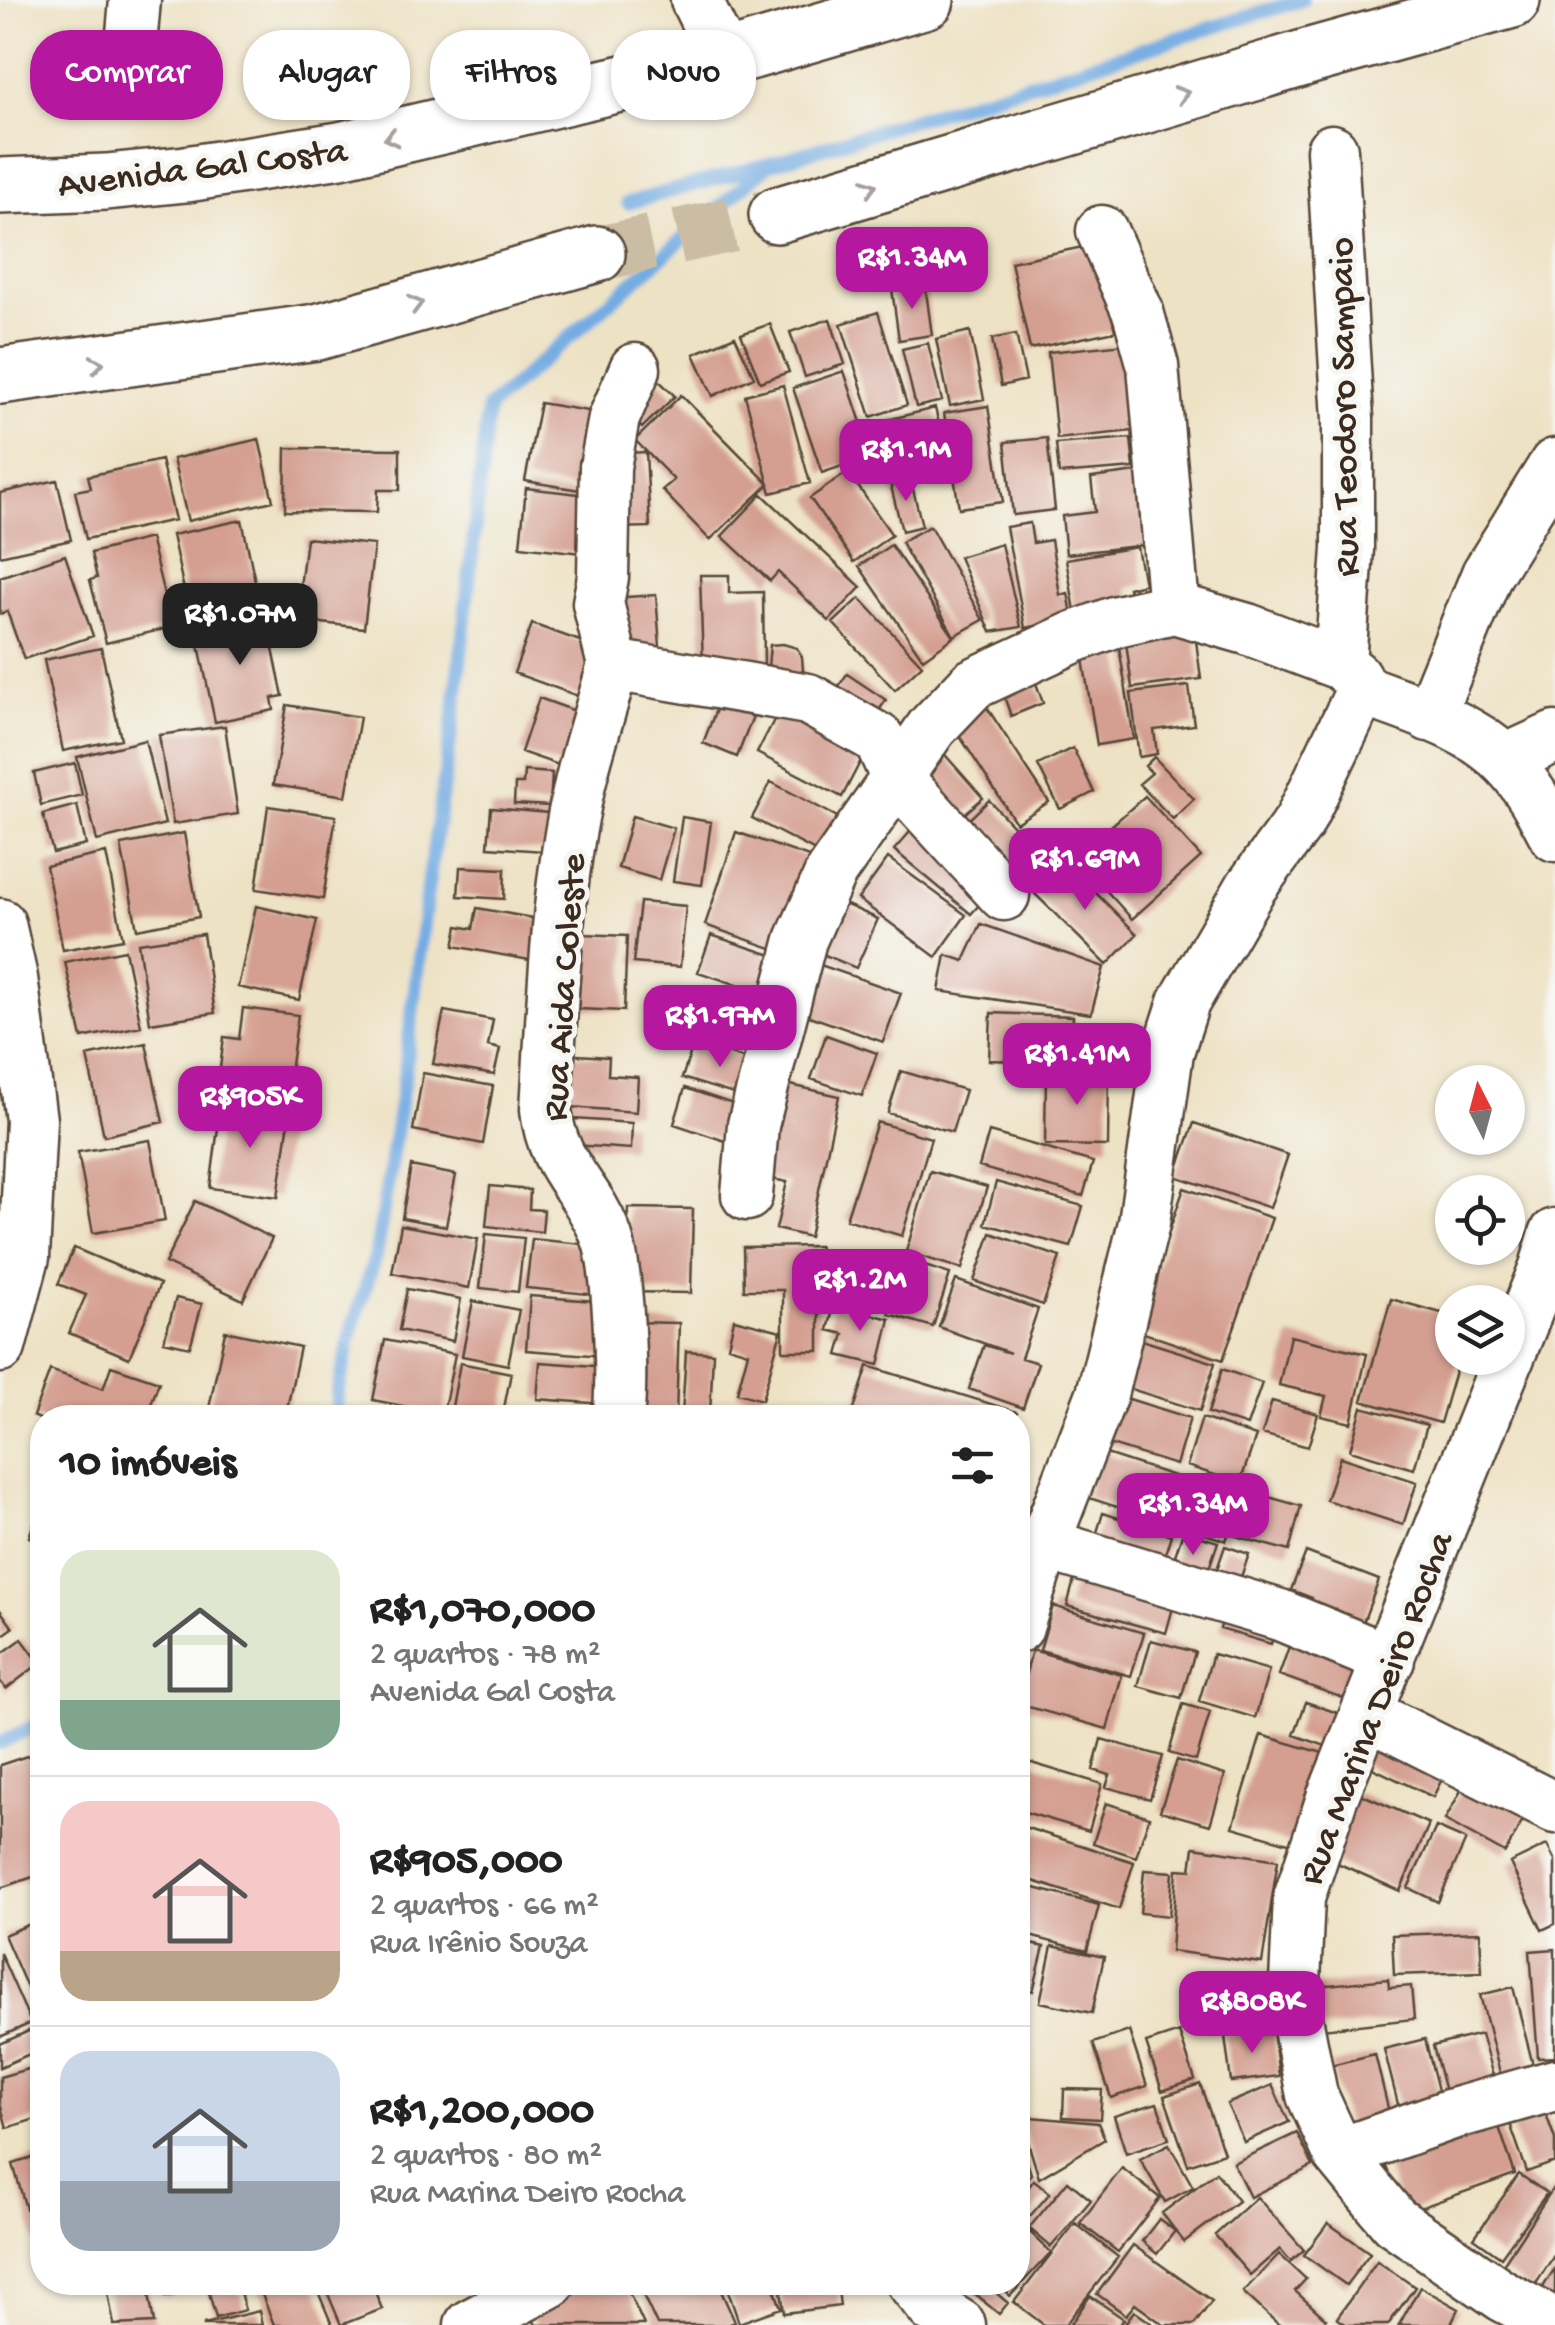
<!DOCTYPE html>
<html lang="pt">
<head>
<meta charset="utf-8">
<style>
  body { margin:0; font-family:"Gochi Hand",sans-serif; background:#f2f2f2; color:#222; height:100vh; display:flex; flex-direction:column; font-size:38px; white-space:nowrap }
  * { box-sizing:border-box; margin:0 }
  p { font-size:32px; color:#767676 }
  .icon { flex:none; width:55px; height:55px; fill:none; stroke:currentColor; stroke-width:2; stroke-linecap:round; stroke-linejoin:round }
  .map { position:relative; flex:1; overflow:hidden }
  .details { position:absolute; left:30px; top:1405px; width:1000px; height:890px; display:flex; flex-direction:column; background:#fff; border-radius:40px; box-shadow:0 2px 8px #0004 }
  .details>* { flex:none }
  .hud { position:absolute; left:30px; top:30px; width:1000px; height:90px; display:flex; gap:20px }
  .needle { width:65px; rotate:354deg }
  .fabs { position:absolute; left:1435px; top:1065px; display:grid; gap:20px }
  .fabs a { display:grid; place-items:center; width:90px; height:90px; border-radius:50%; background:#fff; box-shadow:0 2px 8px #0004; font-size:50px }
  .price { position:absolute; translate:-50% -85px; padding:0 22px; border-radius:20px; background:#b5179e; color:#fff; font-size:32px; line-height:65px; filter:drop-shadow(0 2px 5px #0008) }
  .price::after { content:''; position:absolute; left:50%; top:60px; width:30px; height:22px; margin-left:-15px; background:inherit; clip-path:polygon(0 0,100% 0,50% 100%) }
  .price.selected { background:#222; color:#fff }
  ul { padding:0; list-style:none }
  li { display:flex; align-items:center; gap:30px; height:250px; padding:0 30px }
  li+li { border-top:2px solid #e0e0e0 }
  li span { display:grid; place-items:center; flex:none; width:280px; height:200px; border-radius:30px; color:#555 }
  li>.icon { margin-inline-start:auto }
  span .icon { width:120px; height:120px; fill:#fffc; stroke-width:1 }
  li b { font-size:42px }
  h2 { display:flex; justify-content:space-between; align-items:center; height:120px; padding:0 30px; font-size:42px }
  .chip { padding:0 35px; border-radius:40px; background:#fff; box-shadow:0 2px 8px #0004; font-size:35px; line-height:90px }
  .chip.selected { background:#b5179e; color:#fff }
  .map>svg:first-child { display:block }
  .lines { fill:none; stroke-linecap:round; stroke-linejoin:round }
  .stream { stroke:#73ace3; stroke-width:14 }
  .building { fill:#d49f91 }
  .major-tunnel { stroke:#cabda4; stroke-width:55; stroke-dasharray:55 28; stroke-linecap:butt }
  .minor-casing { stroke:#564637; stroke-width:55 }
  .major-casing { stroke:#564637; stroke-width:60 }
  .minor { stroke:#fff; stroke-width:50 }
  .major { stroke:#fff; stroke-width:55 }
  .oneway { stroke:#a79f9a }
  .labels { text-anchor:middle; stroke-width:10; stroke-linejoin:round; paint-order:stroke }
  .street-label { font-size:38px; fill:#3b2a1e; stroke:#f6f6f2 }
</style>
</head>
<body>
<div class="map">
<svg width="1555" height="2325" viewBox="0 0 1555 2325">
  <rect width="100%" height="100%" fill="#f6f6f2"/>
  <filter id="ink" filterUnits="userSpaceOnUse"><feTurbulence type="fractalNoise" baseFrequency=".01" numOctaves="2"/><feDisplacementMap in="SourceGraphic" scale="20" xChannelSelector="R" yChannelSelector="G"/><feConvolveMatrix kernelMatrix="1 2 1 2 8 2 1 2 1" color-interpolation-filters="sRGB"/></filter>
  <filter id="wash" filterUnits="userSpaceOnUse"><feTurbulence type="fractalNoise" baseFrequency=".0048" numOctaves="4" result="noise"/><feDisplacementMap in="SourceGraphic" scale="40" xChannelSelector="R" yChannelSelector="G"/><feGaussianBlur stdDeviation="2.25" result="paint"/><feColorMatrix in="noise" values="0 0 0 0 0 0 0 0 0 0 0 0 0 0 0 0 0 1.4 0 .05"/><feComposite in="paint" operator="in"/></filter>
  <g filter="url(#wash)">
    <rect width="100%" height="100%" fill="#eee2c5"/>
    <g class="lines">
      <path class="stream" d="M628,203L769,164L1302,0
        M336,1418L338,1390L353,1327L376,1254L404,1079L427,892L455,708L488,408L769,164
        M0,1743L42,1722"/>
    </g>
    <g id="blocks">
      <path class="building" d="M1097,244L1115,331L1030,349L1011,262Z
        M925,284L932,335L899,340L892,289Z
        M878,312L907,405L871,417L841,324Z
        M830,319L845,364L805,377L790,332Z
        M770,324L789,372L760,382L741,334Z
        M970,331L984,399L950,406L936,339Z
        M1016,334L1026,380L1001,386L992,339Z
        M735,336L754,377L713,396L694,354Z
        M928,343L942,401L916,407L902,349Z
        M1134,343L1143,430L1057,439L1048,352Z
        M844,371L872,456L822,473L793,388Z
        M655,377L675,396L642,428L622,409Z
        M783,385L810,483L771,493L745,395Z
        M681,395L769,484L710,540L662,490L674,480L635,440Z
        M540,403L606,414L592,492L525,481Z
        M988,406L1003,502L959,508L944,413Z
        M935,408L948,461L888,476L875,423Z
        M1047,438L1055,510L1013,515L1005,442Z
        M1131,438L1134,468L1059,474L1056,444Z
        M259,439L273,501L188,521L173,459Z
        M286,448L400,449V490H378L377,512L285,511Z
        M646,452L650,527L612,528L610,454Z
        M161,460L175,520L86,539L75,491L91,488L88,476Z
        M848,472L892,535L854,562L810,498Z
        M1137,472L1146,545L1066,554L1062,516L1095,512L1091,478Z
        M910,477L922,526L902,531L890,482Z
        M57,480L71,540L0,556V493Z
        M526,488L597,496L591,554L520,546Z
        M762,494L861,587L829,621L778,572L770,581L722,536Z
        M242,520L259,600L248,602L251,614L192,626L172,535Z
        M1030,523L1033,543L1051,540L1060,595L1068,593L1073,619L1025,628L1006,527Z
        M930,526L983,620L954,636L901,542Z
        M150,538L172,627L106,643L90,580L97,578L91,553Z
        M306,538L374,545L364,628L296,620Z
        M1001,544L1021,627L991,632L959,557Z
        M891,545L954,637L923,659L859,566Z
        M1137,547L1144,584L1128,588L1131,607L1076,617L1066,559Z
        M65,555L93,636L24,659L7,611L0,614V577Z
        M700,575H729V593L763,592L764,665L703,667Z
        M656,595L661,659L616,662L612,598Z
        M860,598L922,665L895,690L833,623Z
        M266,616L283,696L272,698L274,710L215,722L196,631Z
        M532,624L603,649L586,699L514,673Z
        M1194,625L1201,679L1132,688L1125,634Z
        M783,644L797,648L802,657L804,682L768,667L770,645Z
        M1119,647L1134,739L1097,745L1082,653Z
        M101,648L121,739L63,751L44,660Z
        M1030,666L1043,703L1011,716L997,677Z
        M847,674L886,700L869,725L830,699Z
        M1189,686L1194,725L1154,730L1157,754L1139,757L1131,693Z
        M721,697L755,711L737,757L703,743Z
        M539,698L589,716L570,769L521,752Z
        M785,699L870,743L842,797L757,753Z
        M982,700L1049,802L1016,823L950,721Z
        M287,705L360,717L346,796L273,785Z
        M225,726L238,814L173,824L159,735Z
        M145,740L165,824L97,841L77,757Z
        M1073,748L1094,792L1060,809L1038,765Z
        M940,749L983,798L954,823L911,774Z
        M1154,757L1194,799L1173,819L1139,784L1152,773L1145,766Z
        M75,763L82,795L41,805L34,773Z
        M524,771L552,773L550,806L514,804L515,784H523Z
        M771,782L843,820L825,856L752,818Z
        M1145,796L1201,857L1132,919L1076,857Z
        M989,800L1047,863L1016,892L959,829Z
        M77,805L86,845L53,853L43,814Z
        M268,806L336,816L323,899L256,889Z
        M491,808L560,814L558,852L488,847Z
        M632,816L674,828L659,880L618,868Z
        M682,817L711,822L702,885L673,881Z
        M918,823L995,887L971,914L894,850Z
        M736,832L815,859L783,952L705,925Z
        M184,833L199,917L137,929L121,845Z
        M106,853L123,939L63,950L46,866Z
        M888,858L966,915L936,957L858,899Z
        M1064,861L1137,934L1107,965L1033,892Z
        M460,867L505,869L504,899L458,896Z
        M831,898L878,919L856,968L808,948Z
        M640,902L686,906L680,967L633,963Z
        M256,906L317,920L299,1000L238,987Z
        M477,908L543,920L535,961L454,946L458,926L473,929Z
        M981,924L1104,967L1091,1014L939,991L946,955L964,961Z
        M203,934L215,1013L150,1023L138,943Z
        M582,934L627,936L624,1011L578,1009Z
        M711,935L790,961L778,998L698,972Z
        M125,950L141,1026L82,1038L65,962Z
        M806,960L901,993L883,1042L789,1009Z
        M709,986L772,1007L757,1051L694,1031Z
        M243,1008L298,1015L286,1101L217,1092L224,1037L239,1039Z
        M444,1011L493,1020L488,1046L500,1049L494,1075L433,1064Z
        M991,1013L1073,1016L1071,1063L989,1060Z
        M826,1035L877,1053L862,1096L811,1079Z
        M694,1042L758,1063L746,1098L682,1078Z
        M146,1043L163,1122L104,1136L87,1056Z
        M560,1054L609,1057L608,1075L638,1077L636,1112L557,1106Z
        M1046,1070L1109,1071L1108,1146L1045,1145Z
        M901,1071L965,1090L952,1132L888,1113Z
        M423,1073L493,1086L483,1144L413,1130Z
        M773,1081L839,1096L809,1237L776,1229L787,1182L753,1175Z
        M685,1088L751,1110L740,1146L674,1124Z
        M221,1105L290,1114L278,1197L210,1188Z
        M574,1119L632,1123L631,1149L573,1145Z
        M877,1122L931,1138L902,1236L846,1219Z
        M1194,1123L1288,1155L1270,1208L1175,1176Z
        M989,1132L1093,1162L1083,1196L979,1167Z
        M150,1140L165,1221L93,1233L78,1152Z
        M411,1166L456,1175L446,1226L402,1218Z
        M930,1171L987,1187L962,1269L906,1252Z
        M996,1182L1083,1206L1071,1247L985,1224Z
        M490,1186L530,1190L529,1209L544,1210L542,1232L486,1226Z
        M1184,1188L1272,1218L1223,1360L1135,1330Z
        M195,1201L272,1238L243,1300L165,1263Z
        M628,1208L693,1209L691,1293L625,1292Z
        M401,1225L478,1239L469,1288L392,1273Z
        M991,1233L1060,1257L1043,1305L974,1281Z
        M486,1234L524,1238L518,1292L480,1288Z
        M532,1239L603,1246L598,1295L526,1288Z
        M819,1246V1351H783V1290H744L743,1247Z
        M74,1248L160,1284L129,1358L69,1333L86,1295L58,1284Z
        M906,1260L950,1274L933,1327L889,1314Z
        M956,1280L1038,1309L1021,1358L1038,1363L1023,1408L969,1389L984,1345L1010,1353L939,1327Z
        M407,1289L461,1299L453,1341L399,1330Z
        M530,1296L607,1302L603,1356L526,1350Z
        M176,1298L202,1304L190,1347L164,1341Z
        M1391,1299L1452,1316V1358H1459L1440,1423L1362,1401Z
        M473,1301L519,1310L508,1365L462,1356Z
        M834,1305L890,1319L879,1365L838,1355L844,1334L828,1330Z
        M734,1319L781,1331L762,1400L737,1393L748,1352L728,1346Z
        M630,1322L679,1323L676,1418L628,1417Z
        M225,1331L300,1347L285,1418H207Z
        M1290,1336L1367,1354L1351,1423L1321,1416L1326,1396L1279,1385Z
        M1132,1337L1215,1363L1200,1411L1118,1385Z
        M385,1340L455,1354L443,1414L373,1400Z
        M686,1351L713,1353L710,1415H682Z
        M540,1362L608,1367L604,1404L537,1399Z
        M460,1363L511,1373L502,1418H450Z
        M111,1366L159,1382L146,1418L42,1420L33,1416L50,1370L103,1389Z
        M868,1366L1017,1412L1015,1418H851Z
        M1222,1369L1262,1383L1247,1426L1208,1413Z
        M1113,1394L1190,1418L1176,1465L1098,1441Z
        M1272,1401L1318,1414L1308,1447L1262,1434Z
        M1362,1407L1427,1425L1414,1469L1350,1450Z
        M1202,1418L1256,1436L1240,1483L1187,1466Z
        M1100,1452L1202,1485L1188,1530L1086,1497Z
        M1340,1457L1417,1482L1403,1525L1326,1500Z
        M1247,1491L1301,1506L1289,1551L1235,1536Z
        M42,1500V1542L29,1537Z
        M1103,1513L1171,1535L1159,1573L1091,1552Z
        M1208,1515L1232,1523L1226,1541L1202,1533Z
        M1183,1531L1218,1542L1203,1586L1169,1574Z
        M1225,1546L1249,1554L1233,1600L1209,1592Z
        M1306,1552L1379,1580L1358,1636L1305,1616L1312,1598L1291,1590Z
        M1080,1558L1179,1586L1166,1633L1067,1606Z
        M1227,1604L1279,1619L1271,1644L1220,1629Z
        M1053,1606L1144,1633L1131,1676L1040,1650Z
        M0,1610L13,1628L0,1637Z
        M1292,1638L1365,1663L1351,1701L1279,1675Z
        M22,1639L40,1663L6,1689L0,1681V1655Z
        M1151,1640L1195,1652L1181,1698L1138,1686Z
        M1032,1650L1122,1675L1107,1729L1018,1704Z
        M1213,1654L1269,1670L1255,1718L1199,1701Z
        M1306,1702L1346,1716L1334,1749L1294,1735Z
        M1183,1704L1210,1712L1196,1761L1169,1753Z
        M1376,1732L1448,1767L1433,1797L1362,1763Z
        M1261,1735L1323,1753L1295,1845L1233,1827Z
        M1101,1739L1163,1756L1150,1799L1106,1787L1110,1775L1093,1770Z
        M42,1751V1874L0,1888V1765Z
        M1018,1759L1102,1784L1089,1831L1018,1810Z
        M1177,1760L1225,1775L1210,1825L1160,1811Z
        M1471,1772L1532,1804L1505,1853L1445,1820Z
        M1356,1792L1429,1824L1400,1891L1326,1858Z
        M1106,1803L1149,1817L1136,1857L1093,1843Z
        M1024,1827L1134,1862L1119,1909L1018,1876V1848Z
        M1436,1827L1466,1840L1438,1902L1408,1888Z
        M1547,1845L1555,1861V1924L1542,1930L1510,1863Z
        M1194,1847L1278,1860L1262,1963L1171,1951L1177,1869L1191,1870Z
        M1144,1870L1173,1872L1169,1916L1140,1913Z
        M1023,1885L1099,1905L1087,1951L1018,1933V1903Z
        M42,1919V2014L39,2015L4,1935Z
        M1480,1932L1482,1972L1394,1975L1392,1935Z
        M1018,1941L1044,1947L1033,1991L1018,1987Z
        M1052,1946L1104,1957L1092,2013L1040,2002Z
        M1555,1949V2057L1538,2058L1530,1951Z
        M0,1953L31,2023L0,2037Z
        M1253,1975L1260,2008L1196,2020L1190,1987Z
        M1388,1979L1389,1988L1411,1986L1414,2019L1322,2029L1316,1986Z
        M1513,1987L1534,2069L1501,2077L1480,1995Z
        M31,2030L39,2050L0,2067V2044Z
        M1273,2030L1279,2076L1231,2082L1225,2036Z
        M1129,2031L1147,2086L1111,2098L1093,2043Z
        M1179,2032L1195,2080L1162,2091L1146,2043Z
        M1481,2034L1497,2090L1448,2103L1433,2046Z
        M1425,2039L1443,2110L1402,2120L1384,2049Z
        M1375,2054L1392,2125L1349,2136L1331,2065Z
        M31,2068L42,2117L7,2128L0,2103V2077Z
        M1200,2084L1224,2153L1188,2165L1164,2096Z
        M1272,2085L1289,2122L1244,2142L1227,2104Z
        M1064,2089L1102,2090L1100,2119L1063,2117Z
        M1157,2103L1169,2139L1126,2153L1114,2116Z
        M1543,2106L1555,2139V2162L1527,2172L1508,2118Z
        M1479,2113L1486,2132L1499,2127L1515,2174L1403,2214L1380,2149Z
        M1020,2116L1098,2123L1105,2139L1039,2178Z
        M1018,2132L1031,2174L1018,2186Z
        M1297,2133L1313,2166L1250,2197L1233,2163Z
        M1169,2144L1193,2187L1165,2202L1140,2159Z
        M42,2155V2241L36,2243L13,2164Z
        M1122,2168L1160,2198L1118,2252L1080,2223Z
        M1216,2172L1238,2201L1184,2242L1162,2213Z
        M1519,2174L1547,2193L1501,2257L1474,2238Z
        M1034,2180L1050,2193L1030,2216L1018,2205V2200Z
        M1068,2181L1091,2200L1051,2247L1029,2228Z
        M1555,2185V2254L1532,2290L1500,2269Z
        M1257,2197L1304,2250L1291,2261L1280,2249L1250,2275L1215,2235Z
        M1159,2219L1175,2231L1157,2254L1142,2241Z
        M1018,2221L1051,2252L1010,2296L996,2282H1018Z
        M1075,2223L1118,2257L1065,2325H1044L1014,2302Z
        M1328,2223L1370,2253L1346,2285L1304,2255Z
        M1133,2245L1212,2301L1194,2325H1164L1135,2304L1126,2315L1097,2294Z
        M1279,2254L1306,2279L1295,2291L1326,2319L1320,2325H1279L1243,2292Z
        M1377,2261L1415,2287L1388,2325H1347L1337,2318Z
        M1555,2268V2305L1538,2295Z
        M106,2282H147L154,2323L114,2325Z
        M162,2282H198L200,2289L165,2297Z
        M206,2282H237L245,2310L216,2318Z
        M257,2282H314L332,2325H274Z
        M323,2282H371L382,2309L341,2325Z
        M591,2282H624L644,2325H536L529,2312Z
        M637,2282H717L735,2322L728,2325H657Z
        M725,2282H772L781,2308L739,2323Z
        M780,2282H837L840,2306L784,2313Z
        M960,2282H983L1008,2303L999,2314Z
        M1420,2287L1459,2309L1450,2325H1399Z
        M1090,2296L1124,2319L1120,2325H1070Z
        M259,2311L262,2325H204V2324Z
        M1134,2311L1154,2325H1124Z"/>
    </g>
  </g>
  <g filter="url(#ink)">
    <use href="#blocks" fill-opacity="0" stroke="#564637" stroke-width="2.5"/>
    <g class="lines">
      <path class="major-tunnel" d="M597,254L777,215"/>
      <defs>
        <path id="minor" d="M696,0L725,59
          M129,68L135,0
          M1332,150L1348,419V549L1340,664
          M1102,231L1138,312L1153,366L1174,608
          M613,665C604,699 593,733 584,767C556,878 553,996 546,1109C552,1167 586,1185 605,1233C619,1265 623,1381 618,1418
          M613,665L808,699L879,739L896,777L1004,895
          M613,665L598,603L603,577L605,467L614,418L635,369
          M1429,716L1487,574L1555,464
          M1505,760L1555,737
          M0,924L12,978L31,1120L24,1257L0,1347
          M747,1195L753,1125L801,940L831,872L932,727L973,684L1074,637L1117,621L1174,608L1247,629L1340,664L1355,676L1362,690C1410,708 1472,725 1508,764C1528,785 1541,810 1555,836
          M1555,1234L1545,1267L1332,1798L1299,1898L1294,2003L1312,2095L1339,2154L1394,2221L1503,2296L1555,2324
          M1044,1544L1280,1615L1389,1660
          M1018,1627L1044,1544L1102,1394L1144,1223L1168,1052L1184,1002L1251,887L1299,822L1362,690
          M1367,1714L1555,1808
          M1339,2154L1449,2115L1555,2085
          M912,2282L933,2308L960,2325
          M470,2325L550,2282"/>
        <path id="major" d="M0,186L106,182L186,174L340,150L725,59L926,0
          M777,215L1314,55L1512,0
          M0,376L317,332L597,254"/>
      </defs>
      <use href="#minor" class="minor-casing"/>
      <use href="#major" class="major-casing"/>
      <use href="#minor" class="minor"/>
      <use href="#major" class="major"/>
    </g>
    <defs><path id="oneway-chevron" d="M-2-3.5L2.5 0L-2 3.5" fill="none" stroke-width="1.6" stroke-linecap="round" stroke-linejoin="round" transform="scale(2.5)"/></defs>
    <g class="oneway">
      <use href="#oneway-chevron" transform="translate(1182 94) rotate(-17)"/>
      <use href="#oneway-chevron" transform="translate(391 138) rotate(167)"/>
      <use href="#oneway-chevron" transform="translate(870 187) rotate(-17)"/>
      <use href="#oneway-chevron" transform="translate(416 304) rotate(-15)"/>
      <use href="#oneway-chevron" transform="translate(97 364) rotate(-9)"/>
    </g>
  </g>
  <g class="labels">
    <g class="street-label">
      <text transform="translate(202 165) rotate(-7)" y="13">Avenida Gal Costa</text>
      <text transform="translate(1341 407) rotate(-91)" y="13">Rua Teodoro Sampaio</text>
      <text transform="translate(561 987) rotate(-86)" y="13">Rua Aida Coleste</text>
      <text transform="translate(1373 1707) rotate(-69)" y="13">Rua Marina Deiro Rocha</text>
    </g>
  </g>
</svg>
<div class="fabs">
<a><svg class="needle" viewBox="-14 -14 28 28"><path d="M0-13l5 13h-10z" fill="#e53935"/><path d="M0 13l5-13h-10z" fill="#767676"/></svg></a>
<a><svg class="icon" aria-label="locate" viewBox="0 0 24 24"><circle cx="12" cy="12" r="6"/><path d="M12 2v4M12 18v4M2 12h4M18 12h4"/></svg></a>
<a><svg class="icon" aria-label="layers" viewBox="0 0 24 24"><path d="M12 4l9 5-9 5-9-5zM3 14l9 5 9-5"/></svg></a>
</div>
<b class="price" style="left:912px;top:312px">R$1.34M</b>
<b class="price" style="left:906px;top:504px">R$1.1M</b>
<b class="price selected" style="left:240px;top:668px">R$1.07M</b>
<b class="price" style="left:1085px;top:913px">R$1.69M</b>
<b class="price" style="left:720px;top:1070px">R$1.97M</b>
<b class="price" style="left:1077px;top:1108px">R$1.41M</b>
<b class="price" style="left:250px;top:1151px">R$905K</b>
<b class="price" style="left:860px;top:1334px">R$1.2M</b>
<b class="price" style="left:1193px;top:1558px">R$1.34M</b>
<b class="price" style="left:1252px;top:2056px">R$808K</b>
<div class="hud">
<a class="chip selected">Comprar</a>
<a class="chip">Alugar</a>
<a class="chip">Filtros</a>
<a class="chip">Novo</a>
</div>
<section class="details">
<h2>10 imóveis<svg class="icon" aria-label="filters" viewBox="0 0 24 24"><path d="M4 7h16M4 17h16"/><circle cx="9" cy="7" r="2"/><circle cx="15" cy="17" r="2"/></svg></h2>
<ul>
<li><span style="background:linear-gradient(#dfe7d0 75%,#7fa58c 0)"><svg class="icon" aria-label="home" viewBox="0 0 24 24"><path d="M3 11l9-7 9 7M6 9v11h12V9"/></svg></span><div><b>R$1,070,000</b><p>2 quartos · 78 m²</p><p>Avenida Gal Costa</p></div></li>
<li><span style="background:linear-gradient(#f6c9c9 75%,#b9a48a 0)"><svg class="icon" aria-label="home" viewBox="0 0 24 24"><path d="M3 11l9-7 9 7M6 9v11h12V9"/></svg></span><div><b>R$905,000</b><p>2 quartos · 66 m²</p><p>Rua Irênio Souza</p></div></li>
<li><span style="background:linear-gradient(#c9d6e8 65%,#9aa5b1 0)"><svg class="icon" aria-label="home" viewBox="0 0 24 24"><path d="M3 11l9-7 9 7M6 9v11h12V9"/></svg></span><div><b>R$1,200,000</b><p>2 quartos · 80 m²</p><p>Rua Marina Deiro Rocha</p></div></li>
</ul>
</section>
</div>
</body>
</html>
